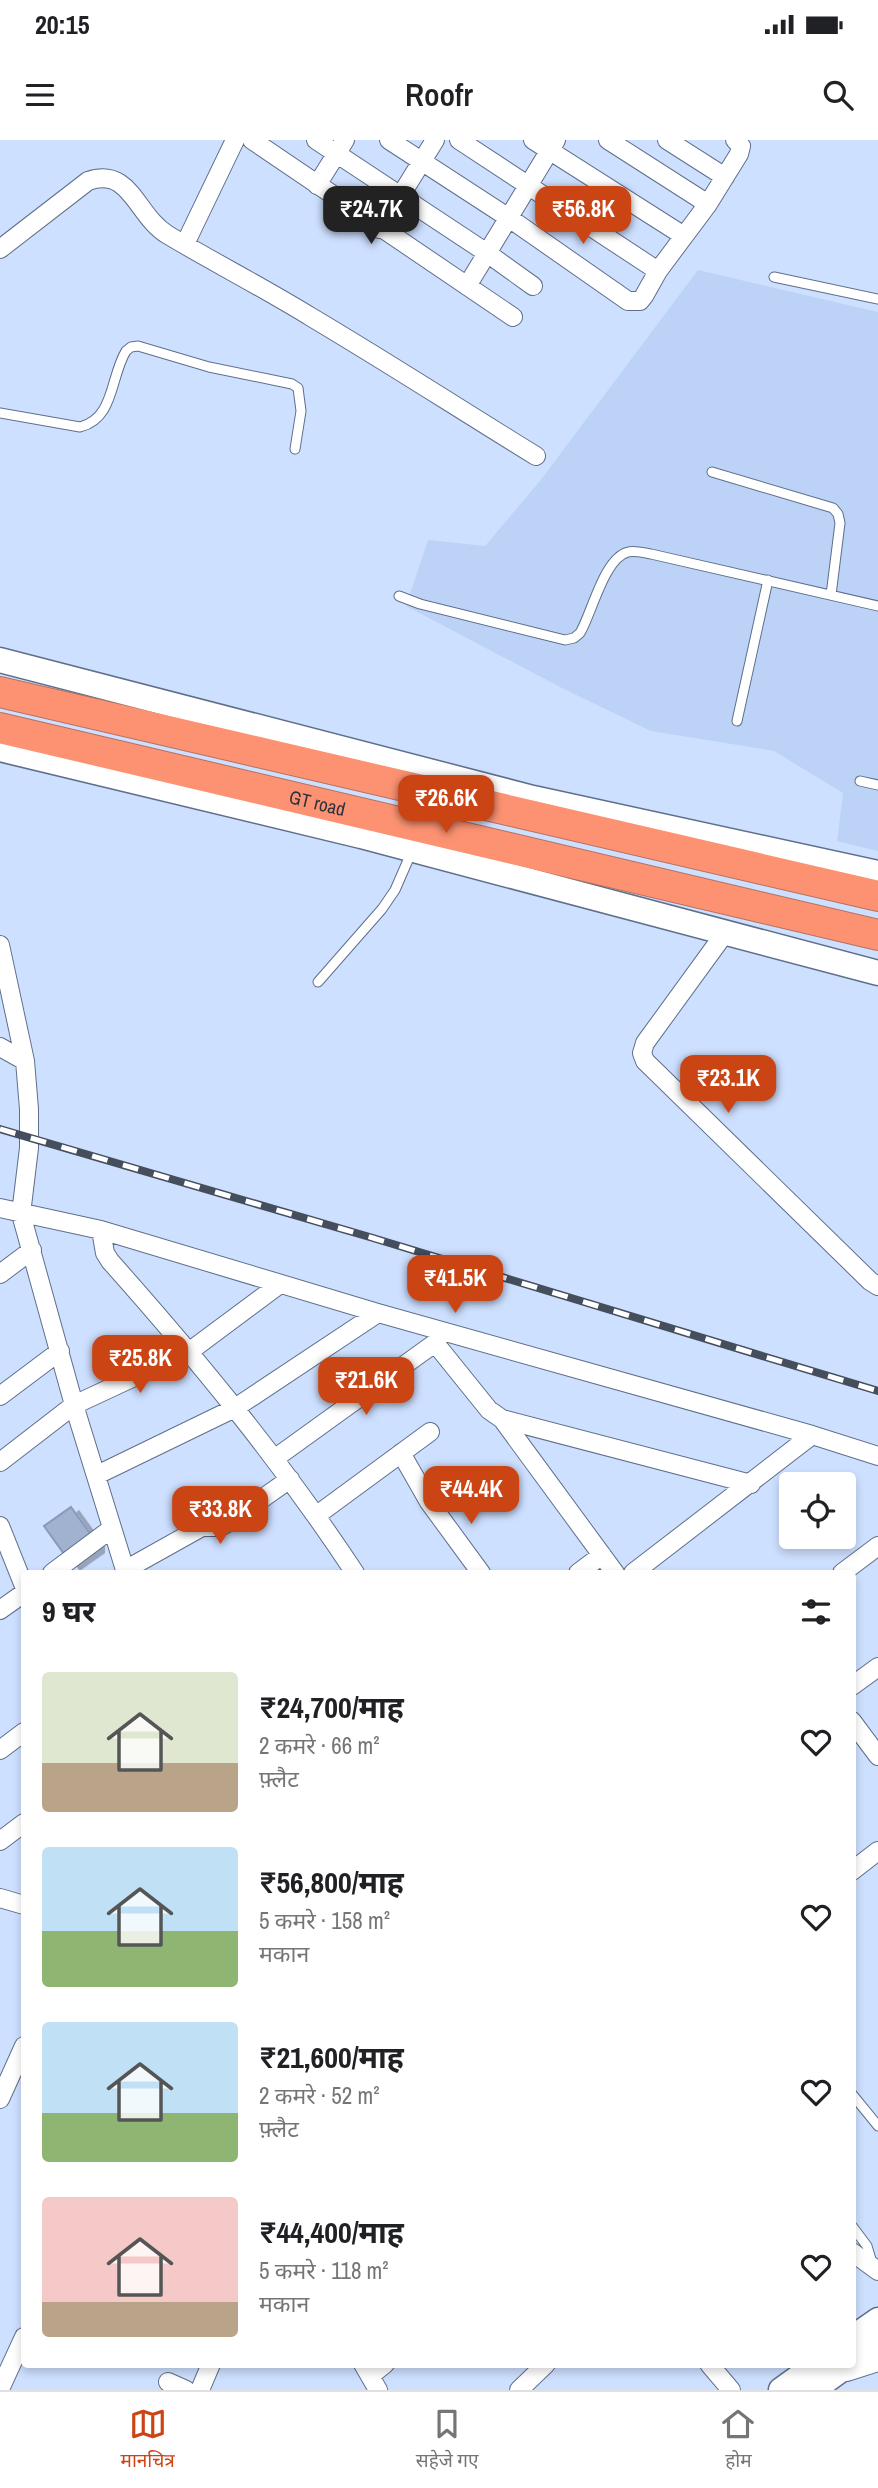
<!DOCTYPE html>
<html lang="hi">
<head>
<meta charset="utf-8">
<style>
  body { margin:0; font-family:"Archivo Narrow","Noto Sans Devanagari",sans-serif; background:#f6f6f6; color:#202124; height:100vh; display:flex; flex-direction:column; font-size:26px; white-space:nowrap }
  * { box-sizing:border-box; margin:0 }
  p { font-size:23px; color:#757577 }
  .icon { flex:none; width:38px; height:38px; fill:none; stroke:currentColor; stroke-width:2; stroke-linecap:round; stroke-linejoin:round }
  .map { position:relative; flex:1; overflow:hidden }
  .details { position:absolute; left:21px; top:1430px; width:835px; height:798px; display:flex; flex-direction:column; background:#fff; border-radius:7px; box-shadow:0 4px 10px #0003 }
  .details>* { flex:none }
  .tools { position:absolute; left:779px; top:1332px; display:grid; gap:14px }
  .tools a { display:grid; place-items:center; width:77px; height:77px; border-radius:7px; background:#fff; box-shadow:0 4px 10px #0003; font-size:35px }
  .price { position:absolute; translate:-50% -60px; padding:0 16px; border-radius:14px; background:#cb4414; color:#fff; font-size:23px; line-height:46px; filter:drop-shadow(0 2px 4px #0008) }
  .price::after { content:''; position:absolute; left:50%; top:42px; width:21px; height:16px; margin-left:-10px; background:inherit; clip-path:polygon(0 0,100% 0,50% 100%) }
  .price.active { background:#222; color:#fff }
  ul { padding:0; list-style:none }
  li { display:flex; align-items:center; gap:21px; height:175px; padding:0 21px }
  li span { display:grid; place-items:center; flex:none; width:196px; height:140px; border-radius:7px; color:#555 }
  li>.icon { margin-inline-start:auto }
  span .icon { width:84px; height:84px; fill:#fffc; stroke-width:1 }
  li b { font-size:30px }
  h2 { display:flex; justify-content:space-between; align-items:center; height:84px; padding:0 21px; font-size:30px }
  .status { display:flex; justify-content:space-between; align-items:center; height:49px; padding:0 35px; background:#fff; direction:ltr }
  .status svg { height:19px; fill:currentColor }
  header { display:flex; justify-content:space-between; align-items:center; height:91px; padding:0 21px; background:#fff; font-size:32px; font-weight:600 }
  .tabs { display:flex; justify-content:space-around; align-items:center; height:98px; border-top:2px solid #e0e0e0; background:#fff; font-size:19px; color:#757577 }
  .tabs a { display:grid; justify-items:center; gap:4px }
  .tabs .active { color:#cb4414 }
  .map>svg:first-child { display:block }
  .built { fill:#bcd2f6 }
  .building { fill:#a0b2cf; stroke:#899ab7; stroke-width:2; filter:url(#shadow) }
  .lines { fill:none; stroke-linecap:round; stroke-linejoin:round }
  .lane-casing { stroke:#5f6f8a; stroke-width:11 }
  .street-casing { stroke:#5f6f8a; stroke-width:20 }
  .secondary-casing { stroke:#5f6f8a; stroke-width:27 }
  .highway-casing { stroke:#b47160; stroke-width:32 }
  .lane { stroke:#fff; stroke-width:9 }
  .street { stroke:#fff; stroke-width:18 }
  .secondary { stroke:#fff; stroke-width:24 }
  .highway { stroke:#fd9272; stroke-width:30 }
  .rail-casing { stroke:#454e5d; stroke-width:8 }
  .rail { stroke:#fff; stroke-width:5; stroke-dasharray:16; stroke-linecap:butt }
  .labels { text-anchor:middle; stroke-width:7; stroke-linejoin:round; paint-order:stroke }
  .street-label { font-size:19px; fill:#2c333f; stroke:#fff }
</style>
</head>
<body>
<div class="status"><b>20:15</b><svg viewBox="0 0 49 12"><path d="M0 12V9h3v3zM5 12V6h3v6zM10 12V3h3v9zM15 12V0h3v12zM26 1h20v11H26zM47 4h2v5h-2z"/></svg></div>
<header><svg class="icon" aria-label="menu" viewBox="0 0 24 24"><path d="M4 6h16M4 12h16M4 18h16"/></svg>Roofr<svg class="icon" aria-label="search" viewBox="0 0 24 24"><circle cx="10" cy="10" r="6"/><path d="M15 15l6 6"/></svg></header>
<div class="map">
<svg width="878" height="2250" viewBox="0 0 878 2250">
  <defs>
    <filter id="shadow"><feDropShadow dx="8" dy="4.5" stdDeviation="0" flood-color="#0004"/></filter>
  </defs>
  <rect width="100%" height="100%" fill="#cee0ff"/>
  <path class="built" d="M698,130L878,172V711L837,701L843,653L774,611L651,591L564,549L406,466L428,400L485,406L540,341Z"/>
  <path class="building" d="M71,1367L99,1406L72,1425L44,1386Z"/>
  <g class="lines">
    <defs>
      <path id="lane" d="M774,137L878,159
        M0,273L80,287C115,278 110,237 126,211L131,207L138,206L209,227L292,244L298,248L301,271L295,309
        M712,332L833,368L838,374L840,383L831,455
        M399,456L420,464L565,500L574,498L580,493C592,473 604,418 628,412C635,410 644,413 651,414L878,466
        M737,581L768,440
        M860,641L878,645
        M318,842L382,769L395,750L412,711
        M852,1954L878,1986
        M852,2086L867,2106L873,2126"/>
      <path id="street" d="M252,0L513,177
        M316,0L487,113L533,146
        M389,0L509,78L628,161H640L644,156L658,131L708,64L739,14L741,6L735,0
        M459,0L658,131
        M533,0L684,96
        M608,0L708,64
        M667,0L725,37
        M317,45L345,0
        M380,89L435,0
        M185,104L235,0
        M0,109L88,41C131,26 136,76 168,95C215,123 264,148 311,177C387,222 461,270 536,316
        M467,146L556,0
        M725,793L645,903L642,913L645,921L870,1141L878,1146
        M0,805L25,921L29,969V1008L21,1074L74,1265L126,1433
        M0,907L25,921
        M0,1068L101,1090L378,1173L812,1295L878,1316
        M101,1090L105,1113L110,1121C199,1221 281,1321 355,1433
        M0,1134L32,1110
        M0,1256L60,1211
        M502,1279L751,1344
        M401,1313L429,1362L481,1433
        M274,1319L435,1203L489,1270L502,1279L615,1433
        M0,1322L74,1265L190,1211L280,1144
        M97,1335L235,1268L378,1173
        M317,1375L430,1292
        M0,1386L24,1446
        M125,1430L202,1387H220L229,1382L290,1339
        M52,1433L111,1389
        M578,1433L602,1415
        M633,1433L812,1295
        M842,1433L878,1406
        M0,1470L24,1453
        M852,1546L878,1527
        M852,1581L878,1616
        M0,1610L24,1592
        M0,1701L24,1683
        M852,1731L878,1711
        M0,1758L24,1765
        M0,1959L24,1906
        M852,2112L878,2131
        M363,2224L378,2250
        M709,2224L731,2250
        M847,2232L878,2222
        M370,2236L385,2224
        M168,2242L186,2250
        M0,2249L24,2197
        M200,2250L211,2224
        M519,2250L546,2224"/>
      <path id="secondary" d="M0,520L533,658L878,733
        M0,609L361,696L878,833
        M852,2198L878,2180
        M852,2222L878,2203
        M781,2250L817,2224
        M813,2250L849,2224"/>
      <g id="highway">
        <path d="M0,552L878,756"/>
        <path id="s1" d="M0,588L878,795"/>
      </g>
    </defs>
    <use href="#lane" class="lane-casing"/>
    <use href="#street" class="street-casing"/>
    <use href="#secondary" class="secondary-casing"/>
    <use href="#highway" class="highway-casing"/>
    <use href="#lane" class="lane"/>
    <use href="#street" class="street"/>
    <use href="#secondary" class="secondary"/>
    <use href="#highway" class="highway"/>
    <defs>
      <path id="rail" d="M0,989L373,1098L878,1251"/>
    </defs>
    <use href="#rail" class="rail-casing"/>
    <use href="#rail" class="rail"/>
  </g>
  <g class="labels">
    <g class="street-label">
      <text dy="7" stroke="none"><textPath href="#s1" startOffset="326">GT road</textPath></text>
    </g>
  </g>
</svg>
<div class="tools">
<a><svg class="icon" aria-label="locate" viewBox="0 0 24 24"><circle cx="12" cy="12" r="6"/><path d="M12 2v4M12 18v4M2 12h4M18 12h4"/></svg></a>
</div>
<b class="price active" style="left:371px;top:106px">₹24.7K</b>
<b class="price" style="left:583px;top:106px">₹56.8K</b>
<b class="price" style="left:446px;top:695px">₹26.6K</b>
<b class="price" style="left:728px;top:975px">₹23.1K</b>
<b class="price" style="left:455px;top:1175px">₹41.5K</b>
<b class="price" style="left:140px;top:1255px">₹25.8K</b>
<b class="price" style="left:366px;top:1277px">₹21.6K</b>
<b class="price" style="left:471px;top:1386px">₹44.4K</b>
<b class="price" style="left:220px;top:1406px">₹33.8K</b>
<section class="details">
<h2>9 घर<svg class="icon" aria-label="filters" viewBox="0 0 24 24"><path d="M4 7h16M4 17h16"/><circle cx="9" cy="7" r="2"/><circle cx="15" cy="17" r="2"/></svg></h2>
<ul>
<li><span style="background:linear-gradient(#dfe7d0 65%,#b9a48a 0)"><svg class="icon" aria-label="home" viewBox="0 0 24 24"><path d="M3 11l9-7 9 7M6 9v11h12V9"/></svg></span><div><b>₹24,700/माह</b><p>2 कमरे · 66 m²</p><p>फ़्लैट</p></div><svg class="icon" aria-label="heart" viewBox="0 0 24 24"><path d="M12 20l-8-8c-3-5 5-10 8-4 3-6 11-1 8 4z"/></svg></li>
<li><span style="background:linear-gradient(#bfe0f5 60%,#8fb573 0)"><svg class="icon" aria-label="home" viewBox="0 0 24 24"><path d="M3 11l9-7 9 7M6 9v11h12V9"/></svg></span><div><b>₹56,800/माह</b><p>5 कमरे · 158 m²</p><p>मकान</p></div><svg class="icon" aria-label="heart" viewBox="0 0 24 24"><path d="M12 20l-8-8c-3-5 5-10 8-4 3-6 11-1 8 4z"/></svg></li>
<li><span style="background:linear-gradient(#bfe0f5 65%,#8fb573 0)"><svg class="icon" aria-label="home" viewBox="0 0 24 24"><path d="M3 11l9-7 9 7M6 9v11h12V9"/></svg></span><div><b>₹21,600/माह</b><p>2 कमरे · 52 m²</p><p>फ़्लैट</p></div><svg class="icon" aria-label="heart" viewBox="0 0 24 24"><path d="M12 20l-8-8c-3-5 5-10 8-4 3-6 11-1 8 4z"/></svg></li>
<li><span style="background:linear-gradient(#f6c9c9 75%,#b9a48a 0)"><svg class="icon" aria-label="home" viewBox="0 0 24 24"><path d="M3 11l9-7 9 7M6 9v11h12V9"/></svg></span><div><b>₹44,400/माह</b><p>5 कमरे · 118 m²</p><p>मकान</p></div><svg class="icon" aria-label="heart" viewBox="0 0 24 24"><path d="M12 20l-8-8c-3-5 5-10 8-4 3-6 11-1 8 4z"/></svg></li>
</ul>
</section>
</div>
<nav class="tabs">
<a class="active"><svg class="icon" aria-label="map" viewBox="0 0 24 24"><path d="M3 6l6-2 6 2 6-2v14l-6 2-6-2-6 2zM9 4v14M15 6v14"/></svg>मानचित्र</a>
<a><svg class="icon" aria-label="saved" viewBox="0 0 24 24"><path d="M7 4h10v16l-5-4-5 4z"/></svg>सहेजे गए</a>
<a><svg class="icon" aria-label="home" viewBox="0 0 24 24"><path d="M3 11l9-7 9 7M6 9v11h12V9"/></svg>होम</a>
</nav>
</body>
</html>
